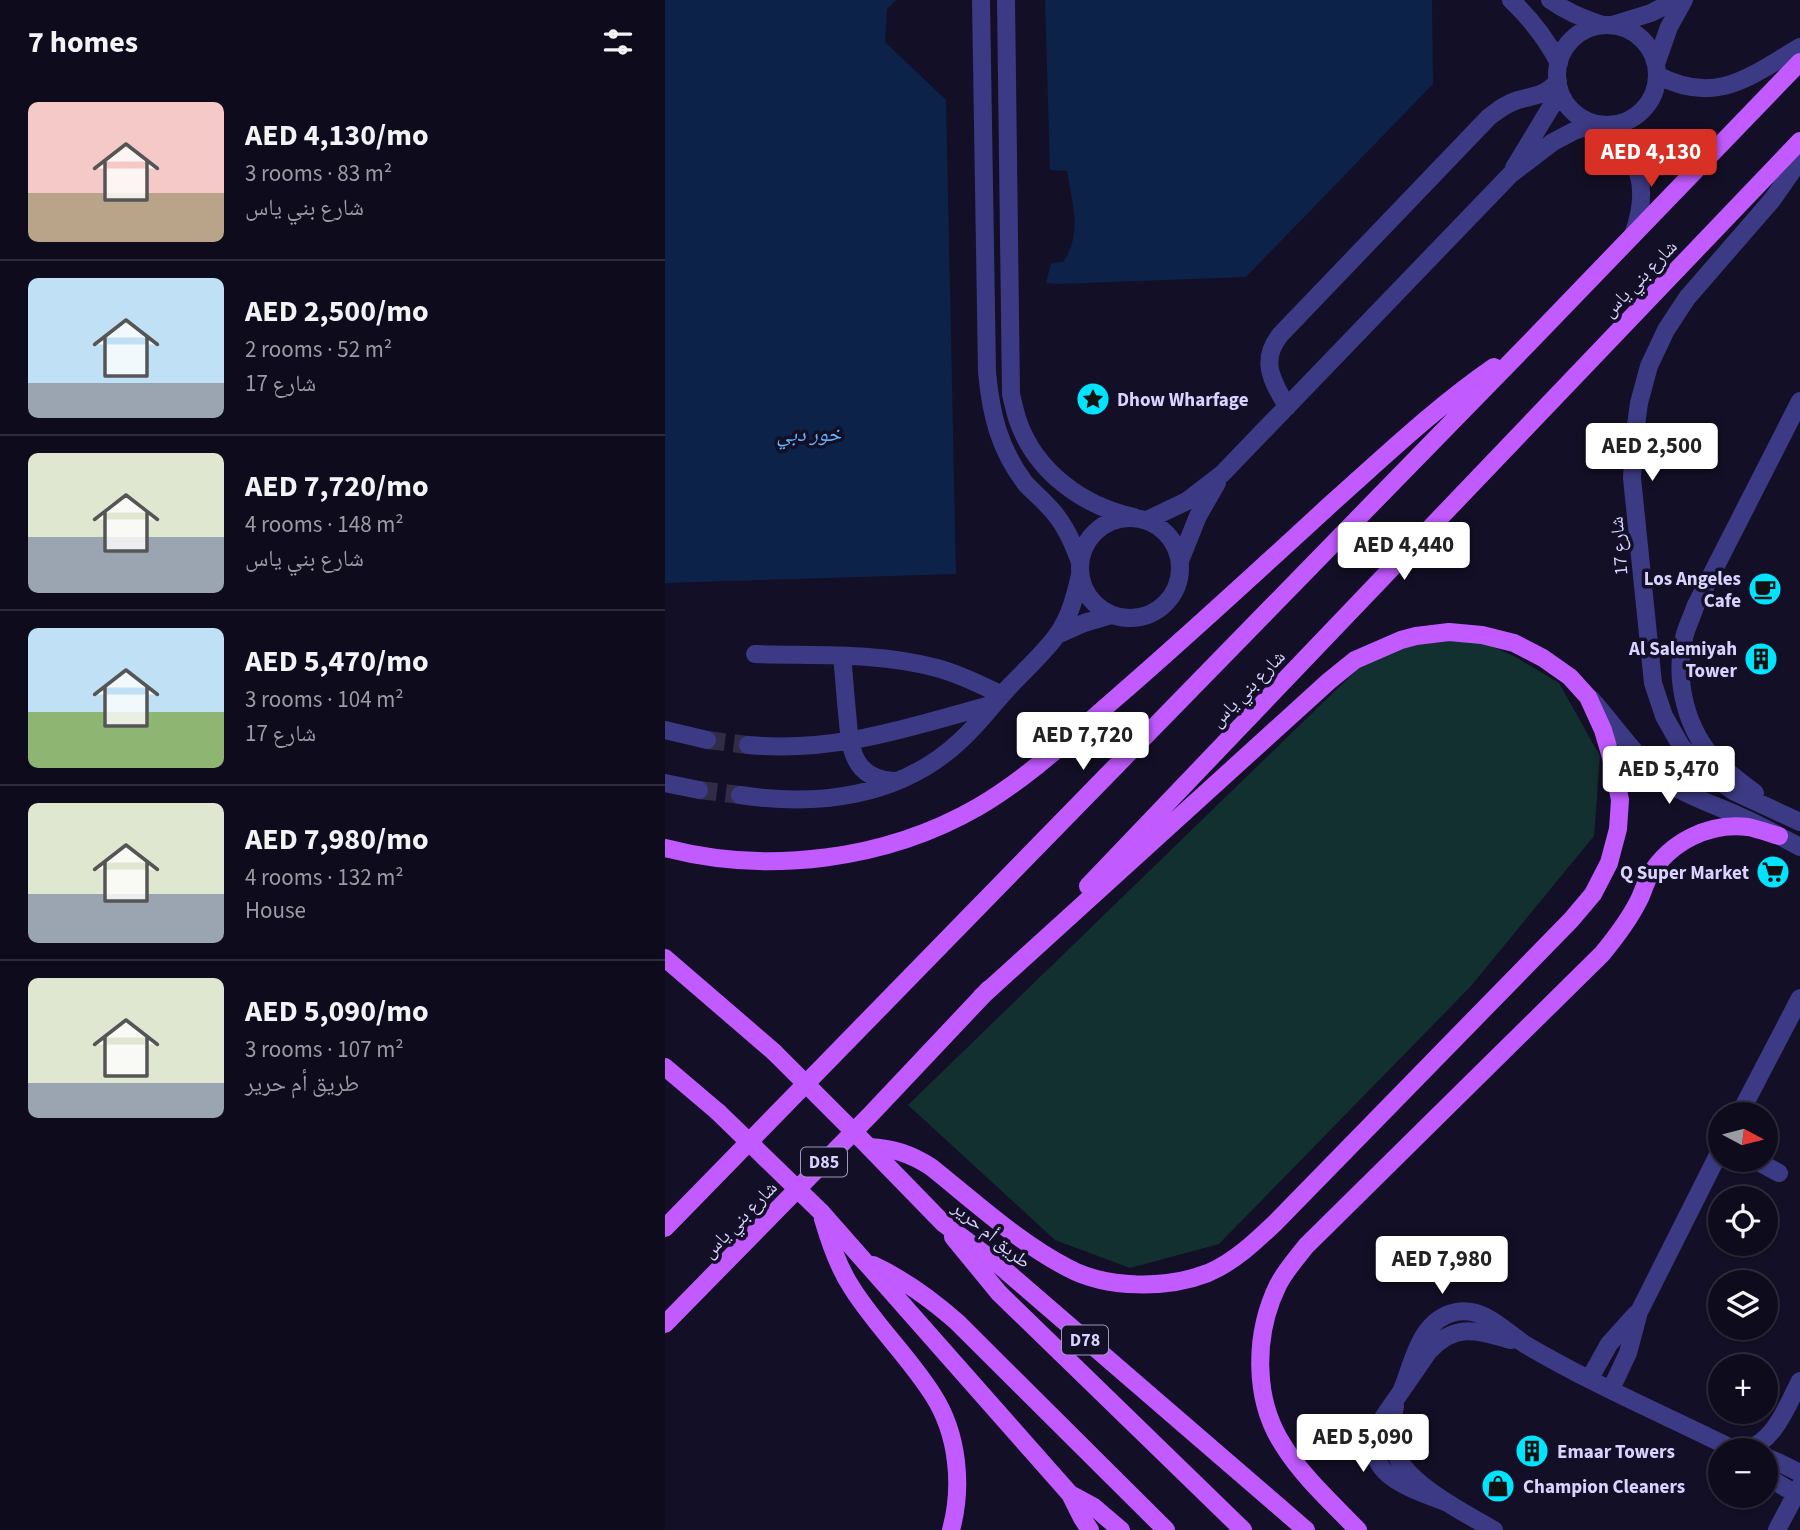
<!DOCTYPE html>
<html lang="en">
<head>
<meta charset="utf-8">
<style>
  body { margin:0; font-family:"Source Sans 3","Noto Naskh Arabic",sans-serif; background:#1c1929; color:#f1f3f6; height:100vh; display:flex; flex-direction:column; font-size:26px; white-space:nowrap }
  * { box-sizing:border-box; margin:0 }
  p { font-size:23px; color:#9b9ba3 }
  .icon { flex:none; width:38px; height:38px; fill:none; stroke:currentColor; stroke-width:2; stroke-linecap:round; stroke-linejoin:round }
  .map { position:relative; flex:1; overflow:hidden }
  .side { display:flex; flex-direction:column; background:#0e0b1c; width:665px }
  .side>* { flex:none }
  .needle { width:46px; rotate:97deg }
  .tools { position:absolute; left:1043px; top:1102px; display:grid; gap:14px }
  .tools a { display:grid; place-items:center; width:70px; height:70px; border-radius:50%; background:#0e0b1c; box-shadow:0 2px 5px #0004,0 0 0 2px #2e2b3b; font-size:35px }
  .price { position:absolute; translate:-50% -60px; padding:0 16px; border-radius:7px; background:#fff; color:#222; font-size:23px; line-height:46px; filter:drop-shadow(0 2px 4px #0008) }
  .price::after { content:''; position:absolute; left:50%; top:42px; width:21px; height:16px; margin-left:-10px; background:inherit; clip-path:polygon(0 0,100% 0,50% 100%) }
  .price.on { background:#d93025; color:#fff }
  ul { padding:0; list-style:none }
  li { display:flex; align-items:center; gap:21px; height:175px; padding:0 28px }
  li+li { border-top:2px solid #2e2b3b }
  li span { display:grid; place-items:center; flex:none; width:196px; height:140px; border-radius:10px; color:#555 }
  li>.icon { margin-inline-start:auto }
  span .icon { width:84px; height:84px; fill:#fffc; stroke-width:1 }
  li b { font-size:30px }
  h2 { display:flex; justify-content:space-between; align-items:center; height:84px; padding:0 28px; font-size:30px }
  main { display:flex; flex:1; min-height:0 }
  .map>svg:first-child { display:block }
  .green { fill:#12302f }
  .water { fill:#0c2248 }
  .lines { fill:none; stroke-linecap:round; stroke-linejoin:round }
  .minor-tunnel { stroke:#312d47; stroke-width:18; stroke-dasharray:18 9; stroke-linecap:butt }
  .minor { stroke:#3d3a85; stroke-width:18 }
  .major { stroke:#c25bff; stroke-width:18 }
  .major-bridge { stroke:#c25bff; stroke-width:18 }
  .labels { text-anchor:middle; stroke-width:7; stroke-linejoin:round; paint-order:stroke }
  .shield { fill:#130f26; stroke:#9e99be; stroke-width:2 }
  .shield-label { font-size:18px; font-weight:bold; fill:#d9d4ff }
  .street-label { font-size:19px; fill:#d9d4ff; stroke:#130f26 }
  .poi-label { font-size:19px; font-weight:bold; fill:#d9d4ff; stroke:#130f26; text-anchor:start }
  .water-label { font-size:21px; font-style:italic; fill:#62b6ff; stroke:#130f26 }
</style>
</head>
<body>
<main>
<section class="side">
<h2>7 homes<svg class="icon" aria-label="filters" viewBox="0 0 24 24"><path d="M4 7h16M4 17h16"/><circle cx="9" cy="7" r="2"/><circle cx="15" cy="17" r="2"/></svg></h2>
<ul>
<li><span style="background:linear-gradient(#f6c9c9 65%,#b9a48a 0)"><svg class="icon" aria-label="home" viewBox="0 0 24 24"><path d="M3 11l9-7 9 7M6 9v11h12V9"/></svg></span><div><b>AED 4,130/mo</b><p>3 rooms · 83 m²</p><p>شارع بني ياس</p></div></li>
<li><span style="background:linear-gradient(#bfe0f5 75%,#9aa5b1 0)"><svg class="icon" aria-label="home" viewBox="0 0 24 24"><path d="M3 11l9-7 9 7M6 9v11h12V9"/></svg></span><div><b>AED 2,500/mo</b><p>2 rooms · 52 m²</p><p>شارع 17</p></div></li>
<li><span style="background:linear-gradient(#dfe7d0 60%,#9aa5b1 0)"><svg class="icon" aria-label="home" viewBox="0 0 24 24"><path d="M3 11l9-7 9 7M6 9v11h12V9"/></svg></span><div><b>AED 7,720/mo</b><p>4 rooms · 148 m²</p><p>شارع بني ياس</p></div></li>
<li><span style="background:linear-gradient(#bfe0f5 60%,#8fb573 0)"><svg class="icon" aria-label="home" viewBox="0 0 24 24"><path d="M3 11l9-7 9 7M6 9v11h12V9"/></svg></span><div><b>AED 5,470/mo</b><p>3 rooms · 104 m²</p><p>شارع 17</p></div></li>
<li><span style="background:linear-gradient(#dfe7d0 65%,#9aa5b1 0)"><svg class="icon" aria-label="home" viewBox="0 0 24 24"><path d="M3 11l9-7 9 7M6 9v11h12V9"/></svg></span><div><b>AED 7,980/mo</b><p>4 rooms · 132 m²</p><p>House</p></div></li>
<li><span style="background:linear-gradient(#dfe7d0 75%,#9aa5b1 0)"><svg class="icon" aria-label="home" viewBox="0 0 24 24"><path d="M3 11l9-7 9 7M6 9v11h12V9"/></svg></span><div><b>AED 5,090/mo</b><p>3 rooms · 107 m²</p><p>طريق أم حرير</p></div></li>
</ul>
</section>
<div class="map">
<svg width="1135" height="1530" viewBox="0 0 1135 1530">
  <rect width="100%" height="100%" fill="#130f26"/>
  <path class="green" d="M768,636L810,639L849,656L894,683L935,756L929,836L806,986L554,1244L465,1268L390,1240L243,1105L705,657Z"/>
  <path class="water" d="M0,0H231L222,9L220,42L281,100L291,574L0,583Z
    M380,0H767L768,84L581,277L393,284L381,283L386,263L398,262C418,232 407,205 402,171L385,170Z"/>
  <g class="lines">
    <path class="minor-tunnel" d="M42,740L83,745
      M34,790L75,795"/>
    <path class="minor" d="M316,0L322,372C326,415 334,448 360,483C367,491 376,498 383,506C399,522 407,541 415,562
      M341,0L346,394C348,403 350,412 353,421C371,472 418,506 469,517
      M846,0C866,19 881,38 894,63
      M885,0C902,12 918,19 938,25
      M947,25L986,13L1011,0
      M892 75a50 50 0 1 1 100 0a50 50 0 1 1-100 0Z
      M991,64L1004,27L1019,0
      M992,75C1051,106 1084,77 1135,47
      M938,127C976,158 985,188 968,235
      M1135,160L1107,200L1022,298L1001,330L984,366L974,403L969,440L967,478L988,683L999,716L1016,746L1040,771L1068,791L1135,822
      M849,168L895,92
      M622,407C608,381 594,362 615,335L824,117C833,110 842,103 853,100C871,95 880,96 893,81
      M415 568a50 50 0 1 1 100 0a50 50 0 1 1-100 0Z
      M482,520L522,501L557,474L846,174L888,142L909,131L930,124
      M515,561L533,516L552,483
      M392,635L419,623L446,615
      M90,654C151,656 213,652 272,668C295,674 316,685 337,695
      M177,656C179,675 180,693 182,712C185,746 186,778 228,781
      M926,699C948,723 966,751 990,773C1015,794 1043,802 1072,815C1094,824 1114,836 1135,847
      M0,730L42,740
      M83,745C172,753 245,727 329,704
      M0,783L34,790
      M1090,793C1077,783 1063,773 1051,761C1021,730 1009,680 1019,638C1021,628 1027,617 1030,607L1135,401
      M75,795C153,807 235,797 295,741C314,724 328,704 345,686C361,669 379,653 392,635C405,617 410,596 415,575
      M1074,1115L1135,998
      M1090,1160L1114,1173
      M925,1378L944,1344L971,1314
      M738,1387C749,1359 756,1319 791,1312C820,1307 839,1331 861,1345C929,1385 1002,1416 1072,1451
      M946,1389L963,1353L974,1312L1055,1151
      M730,1406C728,1420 724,1434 729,1449C739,1483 800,1513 829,1530
      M1079,1451C1110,1441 1121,1408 1135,1381
      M1101,1457L1115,1463L1135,1473
      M1101,1476L1131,1494
      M783,1503C747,1489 690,1474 715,1422L764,1351C791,1322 813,1331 846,1340
      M1112,1530L1135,1486"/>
    <path class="major" d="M0,848C103,875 221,860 313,807C364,777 407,736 451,698C524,635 595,569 667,503C720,456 771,407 829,367
      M423,886L1135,141
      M0,958L109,1052
      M0,1067L53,1112
      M204,1147C228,1148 246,1154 266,1167C310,1202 353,1242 403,1268C442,1289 502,1289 543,1273C569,1262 591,1241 611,1222L906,920L928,894L944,863L953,829L955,800L948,764L938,730L923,697L905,677L878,658L849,643L817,635L784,632L751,636L736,640L690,660L664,681L316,997
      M204,1147L278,1223L334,1265L641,1530
      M156,1212L405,1494L429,1507L456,1530
      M158,1219C165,1243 173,1267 187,1288C211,1326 244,1357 268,1395C293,1434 298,1486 286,1530
      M0,1228L864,343L1135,62
      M288,1237L334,1293L578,1530
      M208,1265C240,1280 266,1299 292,1322L501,1530
      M0,1324L206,1114L324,989
      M405,1494L417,1518L425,1530
      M693,1530C667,1503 638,1477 618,1445C588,1399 589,1334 613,1285C620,1271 631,1259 641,1246L937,954C951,937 964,920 974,900C978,892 980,883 985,875C1005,842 1044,822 1083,827C1093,829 1104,833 1114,836"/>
    <path class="major-bridge" d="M109,1052L204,1147
      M53,1112L156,1212"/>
  </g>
  <defs>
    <symbol id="sight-disc" viewBox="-11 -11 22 22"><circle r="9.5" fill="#00e5ff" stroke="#130f26"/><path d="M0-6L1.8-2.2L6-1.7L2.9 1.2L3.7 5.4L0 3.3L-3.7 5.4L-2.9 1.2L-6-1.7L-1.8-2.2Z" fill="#111"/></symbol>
    <symbol id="cafe-disc" viewBox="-11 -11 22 22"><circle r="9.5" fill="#00e5ff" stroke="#130f26"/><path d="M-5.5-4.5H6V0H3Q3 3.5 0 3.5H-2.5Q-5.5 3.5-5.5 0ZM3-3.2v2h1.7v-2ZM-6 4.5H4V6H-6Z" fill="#111"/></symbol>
    <symbol id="building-disc" viewBox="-11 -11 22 22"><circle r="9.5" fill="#00e5ff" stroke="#130f26"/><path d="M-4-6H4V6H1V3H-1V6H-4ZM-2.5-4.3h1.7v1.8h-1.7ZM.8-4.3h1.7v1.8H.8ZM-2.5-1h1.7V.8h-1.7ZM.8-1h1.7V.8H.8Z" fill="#111"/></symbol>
    <symbol id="supermarket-disc" viewBox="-11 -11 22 22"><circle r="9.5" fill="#00e5ff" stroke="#130f26"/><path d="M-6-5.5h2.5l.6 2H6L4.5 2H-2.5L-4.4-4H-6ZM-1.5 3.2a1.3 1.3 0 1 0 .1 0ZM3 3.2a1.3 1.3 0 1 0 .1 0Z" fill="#111"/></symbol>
    <symbol id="shop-disc" viewBox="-11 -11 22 22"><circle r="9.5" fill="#00e5ff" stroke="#130f26"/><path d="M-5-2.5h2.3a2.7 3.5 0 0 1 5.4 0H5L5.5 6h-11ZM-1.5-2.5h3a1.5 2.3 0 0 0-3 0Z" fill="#111"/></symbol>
  </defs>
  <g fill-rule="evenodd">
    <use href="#sight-disc" x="409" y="380" width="38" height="38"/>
    <use href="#cafe-disc" x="1081" y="570" width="38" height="38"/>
    <use href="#building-disc" x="1077" y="640" width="38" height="38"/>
    <use href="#supermarket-disc" x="1089" y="853" width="38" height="38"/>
    <use href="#building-disc" x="848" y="1432" width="38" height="38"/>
    <use href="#shop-disc" x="814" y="1467" width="38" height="38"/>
  </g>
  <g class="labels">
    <g class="shield">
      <rect x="136" y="1147.5" width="46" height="29" rx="5"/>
      <rect x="397" y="1325.5" width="46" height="29" rx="5"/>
    </g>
    <g class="shield-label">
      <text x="159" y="1168">D85</text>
      <text x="420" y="1346">D78</text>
    </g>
    <g class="street-label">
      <text transform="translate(974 278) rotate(-46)" y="7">شارع بني ياس</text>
      <text transform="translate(953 546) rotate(-95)" y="7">شارع 17</text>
      <text transform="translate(582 688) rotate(-46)" y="7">شارع بني ياس</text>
      <text transform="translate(74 1219) rotate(-46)" y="7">شارع بني ياس</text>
      <text transform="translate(327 1234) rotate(39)" y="7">طريق أم حرير</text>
    </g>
    <g class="poi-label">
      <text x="452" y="406">Dhow Wharfage</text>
      <text x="1076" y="585" text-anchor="end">Los Angeles<tspan x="1076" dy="22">Cafe</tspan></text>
      <text x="1072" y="655" text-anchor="end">Al Salemiyah<tspan x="1072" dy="22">Tower</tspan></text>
      <text x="1084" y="879" text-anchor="end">Q Super Market</text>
      <text x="892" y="1458">Emaar Towers</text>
      <text x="858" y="1493">Champion Cleaners</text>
    </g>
    <g class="water-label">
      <text x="144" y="441">خور دبي</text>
    </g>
  </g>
</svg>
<div class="tools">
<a><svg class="needle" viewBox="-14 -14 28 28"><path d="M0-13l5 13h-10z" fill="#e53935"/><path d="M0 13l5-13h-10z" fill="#9b9ba3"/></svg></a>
<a><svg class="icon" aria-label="locate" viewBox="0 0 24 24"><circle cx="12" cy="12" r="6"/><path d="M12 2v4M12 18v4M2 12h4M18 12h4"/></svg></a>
<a><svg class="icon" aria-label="layers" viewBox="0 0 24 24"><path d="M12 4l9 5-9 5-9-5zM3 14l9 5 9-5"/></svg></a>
<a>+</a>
<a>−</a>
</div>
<b class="price on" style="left:986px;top:189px">AED 4,130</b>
<b class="price" style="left:987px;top:483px">AED 2,500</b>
<b class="price" style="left:739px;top:582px">AED 4,440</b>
<b class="price" style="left:418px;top:772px">AED 7,720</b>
<b class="price" style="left:1004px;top:806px">AED 5,470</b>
<b class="price" style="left:777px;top:1296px">AED 7,980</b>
<b class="price" style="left:698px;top:1474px">AED 5,090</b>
</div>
</main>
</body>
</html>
